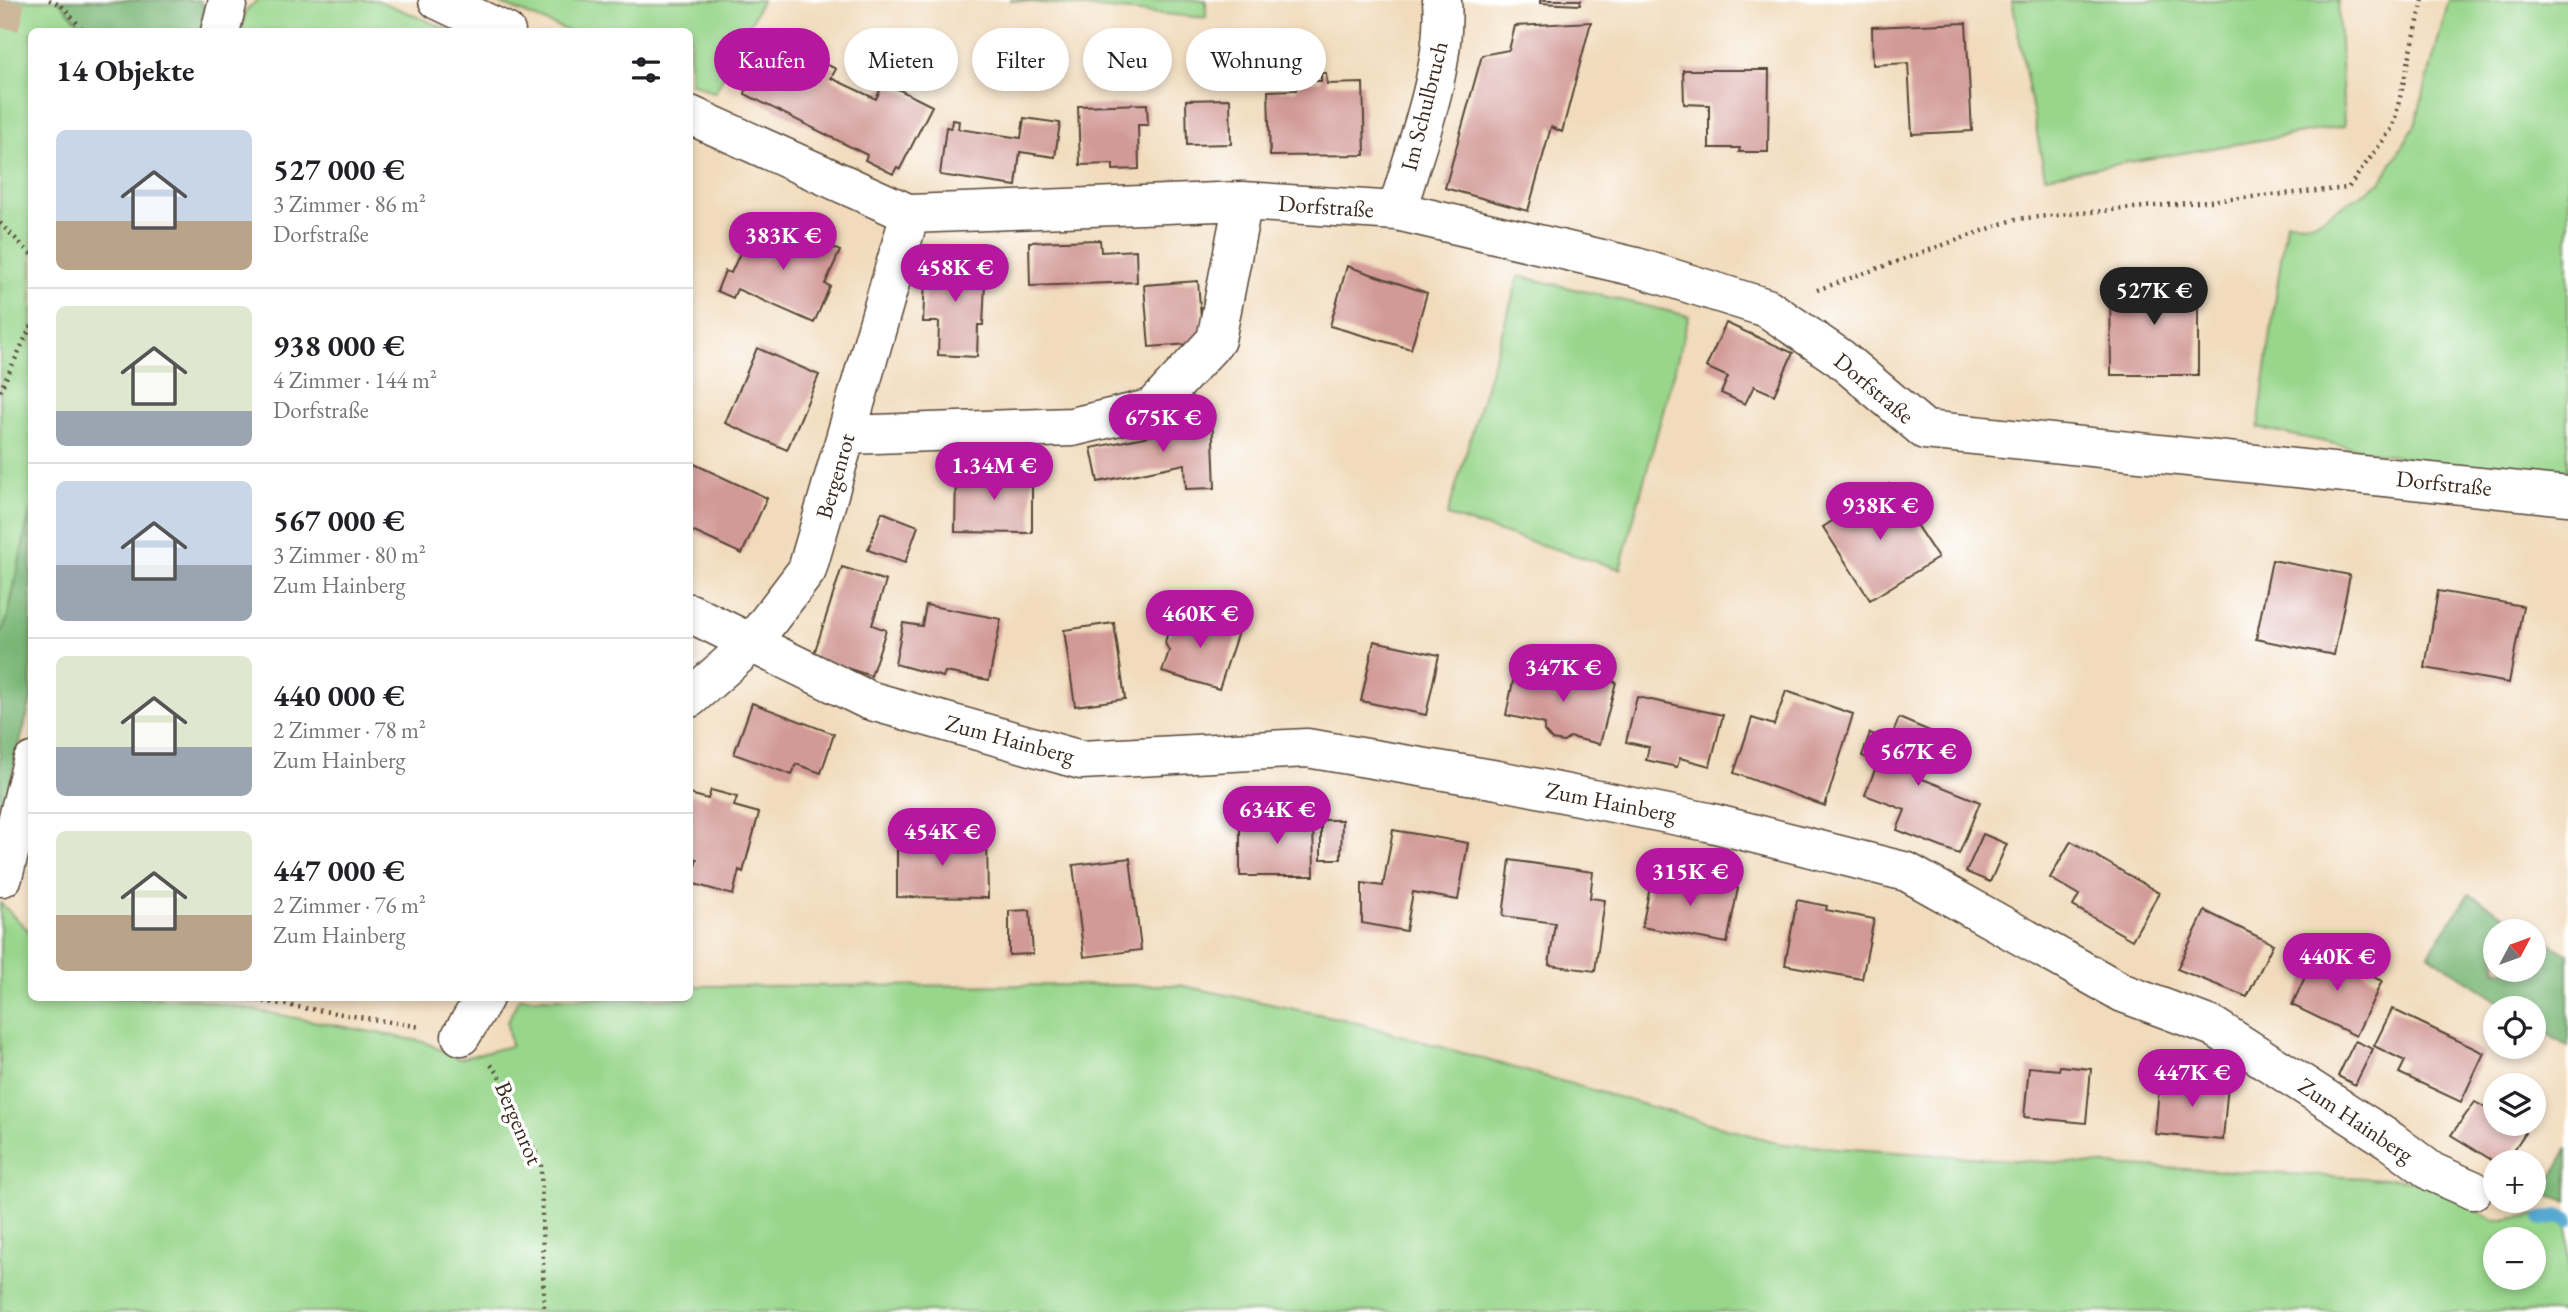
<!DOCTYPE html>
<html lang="de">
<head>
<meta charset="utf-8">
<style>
  body { margin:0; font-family:"EB Garamond",serif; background:#f2f2f2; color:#202124; height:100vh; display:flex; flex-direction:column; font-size:26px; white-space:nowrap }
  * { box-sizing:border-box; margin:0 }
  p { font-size:23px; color:#757577 }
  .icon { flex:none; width:38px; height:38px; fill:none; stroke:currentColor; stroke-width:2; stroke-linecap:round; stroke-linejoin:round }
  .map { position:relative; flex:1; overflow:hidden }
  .side { position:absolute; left:28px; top:28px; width:665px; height:973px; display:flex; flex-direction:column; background:#fff; border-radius:10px; box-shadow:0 4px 10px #0003 }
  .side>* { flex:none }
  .top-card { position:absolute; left:714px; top:28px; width:665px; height:63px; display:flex; gap:14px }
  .needle { width:46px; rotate:49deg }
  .tools { position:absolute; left:2483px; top:919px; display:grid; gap:14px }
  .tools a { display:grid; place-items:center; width:63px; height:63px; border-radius:50%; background:#fff; box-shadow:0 4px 10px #0003; font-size:35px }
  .price { position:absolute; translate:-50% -60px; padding:0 16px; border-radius:24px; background:#b5179e; color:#fff; font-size:23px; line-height:46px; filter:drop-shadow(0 2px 4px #0008) }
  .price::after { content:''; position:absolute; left:50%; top:42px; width:21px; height:16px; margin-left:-10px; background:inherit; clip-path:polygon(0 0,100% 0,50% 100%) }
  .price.current { background:#222; color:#fff }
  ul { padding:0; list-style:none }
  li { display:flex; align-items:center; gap:21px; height:175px; padding:0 28px }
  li+li { border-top:2px solid #e0e0e0 }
  li span { display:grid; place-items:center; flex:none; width:196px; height:140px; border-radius:10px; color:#555 }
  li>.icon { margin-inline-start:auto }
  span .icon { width:84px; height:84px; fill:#fffc; stroke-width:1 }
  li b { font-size:30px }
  h2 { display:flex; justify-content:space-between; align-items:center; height:84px; padding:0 28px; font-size:30px }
  .chip { padding:0 24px; border-radius:32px; background:#fff; box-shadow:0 4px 10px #0003; font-size:24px; line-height:63px }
  .chip.current { background:#b5179e; color:#fff }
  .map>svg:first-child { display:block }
  .green { fill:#98d68b; stroke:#6a8054; stroke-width:2; fill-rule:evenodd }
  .forest { fill:#7ab777; stroke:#5a704a; stroke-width:2 }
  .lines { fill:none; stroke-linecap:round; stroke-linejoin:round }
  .stream { stroke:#57aad2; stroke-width:14 }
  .building { fill:#d29a96 }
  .highway-tunnel { stroke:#cdb89c; stroke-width:38; stroke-dasharray:38 19; stroke-linecap:butt }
  .minor-casing { stroke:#564536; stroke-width:41 }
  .path { stroke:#564536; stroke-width:4.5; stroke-dasharray:2 5; stroke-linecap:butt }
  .minor { stroke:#fff; stroke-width:38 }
  .labels { text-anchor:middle; stroke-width:7; stroke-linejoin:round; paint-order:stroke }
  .street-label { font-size:23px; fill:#3b2a1e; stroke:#fff }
</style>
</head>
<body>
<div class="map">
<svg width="2568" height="1312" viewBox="0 0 2568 1312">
  <rect width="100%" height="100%" fill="#fff"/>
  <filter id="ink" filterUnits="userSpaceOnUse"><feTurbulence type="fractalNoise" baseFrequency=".0143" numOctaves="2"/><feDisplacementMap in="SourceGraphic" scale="14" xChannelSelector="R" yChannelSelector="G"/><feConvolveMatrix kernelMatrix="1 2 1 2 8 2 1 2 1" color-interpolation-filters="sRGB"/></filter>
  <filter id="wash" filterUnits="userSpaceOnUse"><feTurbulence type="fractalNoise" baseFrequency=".00686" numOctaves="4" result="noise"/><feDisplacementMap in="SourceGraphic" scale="28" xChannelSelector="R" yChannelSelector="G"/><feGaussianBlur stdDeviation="1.57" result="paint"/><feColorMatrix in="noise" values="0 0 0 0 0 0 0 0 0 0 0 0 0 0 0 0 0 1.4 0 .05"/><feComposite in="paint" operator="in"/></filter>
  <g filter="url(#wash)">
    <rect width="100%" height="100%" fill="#f1dbbc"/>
    <path class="green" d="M0,0H58L86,31L32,32V507L7,620L0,635Z
      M258,0H377L452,31H241L246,10Z
      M492,0H762L715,93L690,82V32L568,31Z
      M1010,0H1206V18Z
      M2012,0H2338L2344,126L2045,176Z
      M2449,0H2568V486L2452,468L2258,428L2286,222L2314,223L2381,182L2415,125Z
      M1519,276L1689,316L1620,569L1447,516Z
      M0,903L31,933L32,998H190L425,1042L458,1059L511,1046L507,1023L519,998H690V986L1179,985L1347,1020L1782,1144L2010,1160L2425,1181L2496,1221L2561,1211L2568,1214V1312H0ZM2496,1239H2534V1278H2496Z"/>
    <path class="forest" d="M58,0H200L204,8L201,31H86Z
      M31,507V700L0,821V635L7,620Z
      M2469,894L2530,931H2496V970H2534V933L2568,954V1047L2534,1025V1008H2509L2428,954Z
      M2568,1147V1203L2544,1193Z"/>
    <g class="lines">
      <path class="stream" d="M2542,1219L2558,1216L2568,1220"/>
    </g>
    <g id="blocks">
      <path class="building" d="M1540,0H1581L1580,5L1540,3Z
        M1591,22L1562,132L1551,127L1528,211L1445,188L1482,55L1509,50L1515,26Z
        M1966,23L1972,131L1912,134L1908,63L1873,65L1872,27Z
        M777,39L800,51L796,59L820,71L824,63L836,69L831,78L876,99L884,82L932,106L900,169L897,167L893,174L865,160L867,155L745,94L750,68L782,84L786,77L763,66Z
        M1683,70H1769L1768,152H1739L1740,148H1709V105L1684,104Z
        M1321,73H1326L1327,84L1363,83L1365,155L1270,156L1268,91L1296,90L1299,81H1321Z
        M1230,99L1231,144L1187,145L1186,100Z
        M1147,104L1148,125H1138L1139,169L1113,170V164L1080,165L1078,106Z
        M1024,118L1060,123L1055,157L1020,152L1016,186L940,175L946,127L951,128L952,120L959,121L958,129L1021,138Z
        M780,225L840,251L825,284L830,286L814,323L737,289L733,298L717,291L725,271L731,273L751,229L774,239Z
        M1100,240L1101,252L1136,250L1137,282L1030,286L1029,242Z
        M926,260L986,263L983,325H978L977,357L938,355L939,322H923Z
        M1347,266L1427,293L1411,349L1330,326Z
        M2110,278L2198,279V375H2111Z
        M1198,281L1203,343L1149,347L1144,285Z
        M1726,323L1793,353L1774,395L1754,386L1745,404L1721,393L1728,377L1706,367Z
        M757,348L819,375L787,450L725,423Z
        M1183,415H1212L1215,488L1186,489L1185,464L1098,482L1091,448L1184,429Z
        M690,462L767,498L742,554L690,530Z
        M956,471L1032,472V533L955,532Z
        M1889,484L1938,558L1870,600L1823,527Z
        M882,512L918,526L905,563L868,550Z
        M2272,560L2350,575L2334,655L2256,639Z
        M842,567L886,581L872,625L886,630L871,676L813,657Z
        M2438,591L2523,606L2509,683L2425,668Z
        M926,605L1001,619L989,680L945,672L943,677L895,664L903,623L922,626Z
        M1182,611L1239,629L1219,689L1162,672L1169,651L1165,643L1167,635L1175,631Z
        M1114,623L1125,699L1075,706L1064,630Z
        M1374,641L1439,655L1426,715L1361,701Z
        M1557,669L1616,682L1600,744L1570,737L1564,742L1552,740L1544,731L1545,724L1506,715L1515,672L1554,681Z
        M1786,691L1853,714L1825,806L1734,773L1752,718L1774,725Z
        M1637,697L1723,715L1710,766L1680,758L1677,767L1646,760L1649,747L1626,742Z
        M752,703L834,734L821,773L796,764L792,775L734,754Z
        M1899,718L1937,734L1920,778L1980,802L1959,854L1897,830L1905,810L1865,795L1878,762L1862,756L1870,733L1890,741Z
        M711,790L737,797L734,806L759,813L743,872L739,870L733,895L691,883L697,859L690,857V794L708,799Z
        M1313,816L1314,876H1240V817Z
        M1321,820H1342L1341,859H1321Z
        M1393,830L1468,843L1458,900L1413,892L1406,931L1362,923V883L1383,886Z
        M1983,834L2007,844L1990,882L1966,872Z
        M897,837L987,838L988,898L897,897Z
        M2071,841L2159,893L2132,940L2073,906L2079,895L2050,878Z
        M1130,858L1141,950L1084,957L1073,865Z
        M1510,860L1593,872L1590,898L1605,900L1595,971L1549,965L1555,923L1503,916Z
        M1653,872L1738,888L1727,943L1642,927Z
        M1797,900L1827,906L1826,910L1874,919L1862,979L1785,965Z
        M1030,910L1033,954L1009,955V911Z
        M2205,911L2273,944L2247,997L2177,969Z
        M2317,951L2382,981L2356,1036L2292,1005Z
        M2392,1009L2484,1053L2461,1102L2399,1073L2405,1061L2374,1046Z
        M2355,1041L2373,1049L2355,1085L2338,1076Z
        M2060,1066L2091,1069L2086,1123L2024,1117L2029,1067L2059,1070Z
        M2160,1078L2228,1083L2223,1140L2155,1134Z
        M2475,1102L2496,1114V1124H2511L2525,1133L2506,1162H2495L2451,1135Z"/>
    </g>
  </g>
  <g filter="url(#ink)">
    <use href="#blocks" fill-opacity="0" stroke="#564536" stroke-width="2"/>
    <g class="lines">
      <path class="highway-tunnel" d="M0,27L6,0"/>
      <defs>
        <path id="minor" d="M438,0L506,32
          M220,32L228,0
          M690,115L910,214L1243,201L1397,211L1636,267L1767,308L1840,358L1925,430L2568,496
          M1397,211C1416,144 1447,71 1442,0
          M847,435L1072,427L1153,408L1216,340L1243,201
          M690,613L868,700L1081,760L1307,748L1498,780L1708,822L1907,872L2123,993L2214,1027L2391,1141L2432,1172L2473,1190
          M690,698L750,645L807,570L910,214
          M3,877L32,762
          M461,1036L484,998"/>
      </defs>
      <use href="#minor" class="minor-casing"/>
      <path class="path" d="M49,0L61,5L85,32
        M0,223L32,255
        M1817,290L2016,219L2348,188L2393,127L2423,0
        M0,391L32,324
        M243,998L421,1027
        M491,1065L498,1073L541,1164L544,1312"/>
      <use href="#minor" class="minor"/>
    </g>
  </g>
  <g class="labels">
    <g class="street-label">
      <text transform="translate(1424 106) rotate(-76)" y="8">Im Schulbruch</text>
      <text transform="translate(1326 206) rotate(4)" y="8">Dorfstraße</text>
      <text transform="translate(1874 388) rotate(40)" y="8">Dorfstraße</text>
      <text transform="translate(835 476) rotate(-74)" y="8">Bergenrot</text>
      <text transform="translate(2444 483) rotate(6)" y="8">Dorfstraße</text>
      <text transform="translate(1010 739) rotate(15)" y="8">Zum Hainberg</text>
      <text transform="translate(1611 802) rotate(11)" y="8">Zum Hainberg</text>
      <text transform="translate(2356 1120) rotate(34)" y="8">Zum Hainberg</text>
      <text transform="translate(519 1123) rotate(67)" y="8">Bergenrot</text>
    </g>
  </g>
</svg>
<div class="tools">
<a><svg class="needle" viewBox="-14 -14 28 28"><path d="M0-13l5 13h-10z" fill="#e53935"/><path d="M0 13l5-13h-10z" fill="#757577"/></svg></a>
<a><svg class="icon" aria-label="locate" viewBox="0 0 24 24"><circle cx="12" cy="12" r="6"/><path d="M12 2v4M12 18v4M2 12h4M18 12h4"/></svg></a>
<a><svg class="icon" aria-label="layers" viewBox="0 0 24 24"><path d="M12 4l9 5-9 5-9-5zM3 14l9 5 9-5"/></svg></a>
<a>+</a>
<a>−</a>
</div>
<b class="price" style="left:783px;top:272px">383K €</b>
<b class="price" style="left:955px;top:304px">458K €</b>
<b class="price current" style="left:2154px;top:327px">527K €</b>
<b class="price" style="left:1163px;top:454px">675K €</b>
<b class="price" style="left:994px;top:502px">1.34M €</b>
<b class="price" style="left:1880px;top:542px">938K €</b>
<b class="price" style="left:1200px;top:650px">460K €</b>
<b class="price" style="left:1563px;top:704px">347K €</b>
<b class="price" style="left:1918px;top:788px">567K €</b>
<b class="price" style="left:1277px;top:846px">634K €</b>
<b class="price" style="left:942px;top:868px">454K €</b>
<b class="price" style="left:1690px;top:908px">315K €</b>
<b class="price" style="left:2337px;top:993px">440K €</b>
<b class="price" style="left:2192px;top:1109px">447K €</b>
<div class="top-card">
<a class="chip current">Kaufen</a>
<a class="chip">Mieten</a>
<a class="chip">Filter</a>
<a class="chip">Neu</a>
<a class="chip">Wohnung</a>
</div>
<section class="side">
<h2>14 Objekte<svg class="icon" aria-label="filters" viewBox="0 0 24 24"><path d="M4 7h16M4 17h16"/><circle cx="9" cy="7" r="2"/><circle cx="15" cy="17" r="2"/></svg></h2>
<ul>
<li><span style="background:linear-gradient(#c9d6e8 65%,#b9a48a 0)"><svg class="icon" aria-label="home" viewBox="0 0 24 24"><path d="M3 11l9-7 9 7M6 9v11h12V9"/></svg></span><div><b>527 000 €</b><p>3 Zimmer · 86 m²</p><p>Dorfstraße</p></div></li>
<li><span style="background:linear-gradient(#dfe7d0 75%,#9aa5b1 0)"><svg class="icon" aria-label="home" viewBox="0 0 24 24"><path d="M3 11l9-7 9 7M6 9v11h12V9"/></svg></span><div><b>938 000 €</b><p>4 Zimmer · 144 m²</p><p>Dorfstraße</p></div></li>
<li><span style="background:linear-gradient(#c9d6e8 60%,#9aa5b1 0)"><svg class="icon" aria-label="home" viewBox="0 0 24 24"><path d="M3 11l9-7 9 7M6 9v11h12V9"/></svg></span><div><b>567 000 €</b><p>3 Zimmer · 80 m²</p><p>Zum Hainberg</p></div></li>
<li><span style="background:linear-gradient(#dfe7d0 65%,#9aa5b1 0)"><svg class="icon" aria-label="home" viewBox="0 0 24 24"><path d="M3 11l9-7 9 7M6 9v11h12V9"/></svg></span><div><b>440 000 €</b><p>2 Zimmer · 78 m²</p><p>Zum Hainberg</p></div></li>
<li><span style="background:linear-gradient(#dfe7d0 60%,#b9a48a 0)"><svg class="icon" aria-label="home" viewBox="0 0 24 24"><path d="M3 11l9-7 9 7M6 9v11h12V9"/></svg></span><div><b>447 000 €</b><p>2 Zimmer · 76 m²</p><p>Zum Hainberg</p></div></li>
</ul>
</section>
</div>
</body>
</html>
